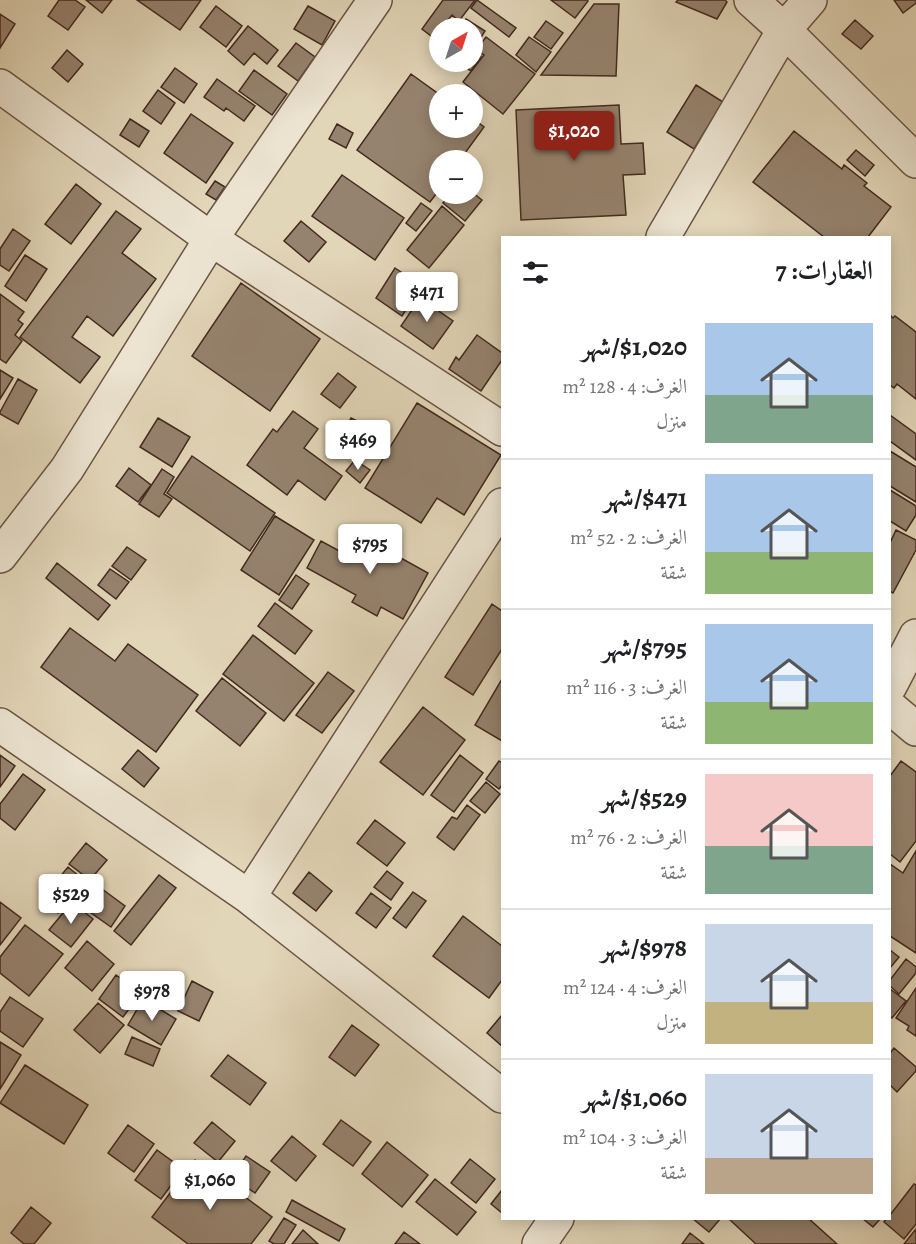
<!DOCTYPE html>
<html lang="ar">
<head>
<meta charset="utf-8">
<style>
  body { margin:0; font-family:Alegreya,Amiri,serif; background:#f6f6f6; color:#202124; direction:rtl; height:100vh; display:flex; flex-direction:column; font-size:22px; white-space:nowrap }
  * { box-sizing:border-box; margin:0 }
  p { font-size:20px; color:#757577 }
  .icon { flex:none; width:33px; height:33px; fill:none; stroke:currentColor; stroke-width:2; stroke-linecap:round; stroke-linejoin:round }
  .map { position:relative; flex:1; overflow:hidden; direction:ltr }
  .drawer { position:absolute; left:501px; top:236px; width:390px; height:984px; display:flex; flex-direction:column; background:#fff; border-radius:0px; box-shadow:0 3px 15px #0003; direction:rtl }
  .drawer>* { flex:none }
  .needle { width:39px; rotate:39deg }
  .buttons { position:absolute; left:429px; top:18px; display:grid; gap:12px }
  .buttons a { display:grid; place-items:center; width:54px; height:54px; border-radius:50%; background:#fff; box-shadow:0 3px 15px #0003; font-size:30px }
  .price { position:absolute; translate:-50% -51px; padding:0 14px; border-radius:6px; background:#fff; color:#222; font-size:20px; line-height:39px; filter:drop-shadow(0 2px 3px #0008) }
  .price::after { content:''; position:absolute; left:50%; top:36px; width:18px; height:14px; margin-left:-9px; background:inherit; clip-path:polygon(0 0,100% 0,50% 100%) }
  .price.current { background:#8f2418; color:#fff }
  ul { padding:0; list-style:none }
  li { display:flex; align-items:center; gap:18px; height:150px; padding:0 18px }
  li+li { border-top:2px solid #e0e0e0 }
  li span { display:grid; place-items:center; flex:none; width:168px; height:120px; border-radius:0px; color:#555 }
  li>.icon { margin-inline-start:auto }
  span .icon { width:72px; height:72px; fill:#fffc; stroke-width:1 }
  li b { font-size:26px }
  h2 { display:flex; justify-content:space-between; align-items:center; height:72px; padding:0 18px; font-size:26px }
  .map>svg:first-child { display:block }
  .building { fill:#96836f; stroke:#43291f; stroke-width:1.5 }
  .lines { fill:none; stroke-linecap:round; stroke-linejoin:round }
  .minor-casing { stroke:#6b5445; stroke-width:36 }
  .minor { stroke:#ece4d1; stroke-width:33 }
</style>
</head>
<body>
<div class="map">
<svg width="916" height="1244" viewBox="0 0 916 1244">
  <rect width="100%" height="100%" fill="#e2d6b8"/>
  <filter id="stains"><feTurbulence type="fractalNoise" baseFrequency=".00333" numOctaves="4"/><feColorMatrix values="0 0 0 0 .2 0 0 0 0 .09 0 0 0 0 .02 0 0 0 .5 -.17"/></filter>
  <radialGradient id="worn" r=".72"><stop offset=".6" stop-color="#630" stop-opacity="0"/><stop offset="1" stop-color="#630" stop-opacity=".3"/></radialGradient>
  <path class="building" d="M59,0H75L85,7L68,30L48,16Z
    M86,0H112L102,13Z
    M137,0H201L180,30Z
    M443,0H475L459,21L452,15L442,28H440V32L435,39L422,29Z
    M477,0L516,28L509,37L471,8Z
    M551,0H587L588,1L575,18Z
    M678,0H725L727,2L717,19L676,2Z
    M894,0H916V3L903,13Z
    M594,4H619L616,76L541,75Z
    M216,6L242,26L226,47L200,27Z
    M308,6L335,21L322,45L294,29Z
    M0,14L15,24L0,48Z
    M466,19L485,31L473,50L481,56L471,71L457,62H472V28H460Z
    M855,20L873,36L861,49L842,34Z
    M546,21L563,33L551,49L534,37Z
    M248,26L278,50L267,64L254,53L244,65L228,51Z
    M486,37L535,74L503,114L463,82L484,55L476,50Z
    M529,37L551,52L536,72L516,55Z
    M296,43L315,57L298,81L278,66Z
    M67,50L83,64L68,82L52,68Z
    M175,68L197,84L184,103L161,87Z
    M254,70L287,94L272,115L239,91Z
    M411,74L440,95V128H472V118L484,127L460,160H440V189L430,202L357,150Z
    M217,79L255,106L244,121L226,108L224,111L204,97Z
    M696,85L723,102L694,149L667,132Z
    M158,90L175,103L161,124L143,111Z
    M619,105L621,144L643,143L645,174L623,175L626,215L521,220L516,110Z
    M191,114L233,143L206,183L164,153Z
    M130,119L149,131L139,147L120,135Z
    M337,124L353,133L346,148L329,139Z
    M794,131L842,169L844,165L867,183L864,186L891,207L868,237H824L753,182Z
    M856,150L874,165L865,176L847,160Z
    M342,175L404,218L375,260L312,216Z
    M215,181L225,187L216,200L206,194Z
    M76,184L101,204L71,244L45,224Z
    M472,192L482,200L465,221L443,203L451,194Z
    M421,203L432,211L416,231L406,223Z
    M442,206L464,225L429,268L407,250Z
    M116,211L141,229L122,253L156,279L113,336L87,316L72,337L100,357L80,383L20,337Z
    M301,221L326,242L309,262L284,241Z
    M13,229L30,241L9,271L0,265V249Z
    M25,255L47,269L26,301L5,286Z
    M395,268L422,286L402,316L376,298Z
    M241,283L320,339L270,411L192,356Z
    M0,294L24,312L18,320L23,324L15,335L22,341L6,363L0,359Z
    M420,298L453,321L433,349L401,326Z
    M890,315L893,318L895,316L916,332V399L897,384L894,388L890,385Z
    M477,335L502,353V360L481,391L449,369L456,357L459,360Z
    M0,370L13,378L0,399Z
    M338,373L356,387L340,408L321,394Z
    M18,379L37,390L18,424L0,414V412Z
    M417,403L501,455L464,515L437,498L421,523L365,488Z
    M293,411L318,429L304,448L342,476L325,500L298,480L287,495L247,465L273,429L277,432Z
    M890,415L916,434V460L890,441Z
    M158,418L190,437L172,467L140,447Z
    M351,418L375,430L363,454L339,441Z
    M890,451L916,467V502L890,486Z
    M192,456L275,513L250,551L167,493Z
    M355,460L370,470L360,483L346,471Z
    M129,468L151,485L138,502L116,486Z
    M162,469L174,477L164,494L172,499L159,517L139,504Z
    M890,490L916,506V515L906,531L890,521Z
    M275,516L314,540L279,595L241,570Z
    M896,530L916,540V550L893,593L890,591V543Z
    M354,532L428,573L403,619L381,607L377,616L352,602L356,595L307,568L321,541L343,553Z
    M127,547L146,560L131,580L112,566Z
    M57,563L110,605L98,620L46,578Z
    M110,569L129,582L116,599L98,585Z
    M296,575L309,584L292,609L279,600Z
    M275,603L312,631L295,654L258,626Z
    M492,604L502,611V649L473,695L445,677Z
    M70,628L115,661L128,644L198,695L156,752L41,667Z
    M253,635L314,683L284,721L223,674Z
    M328,672L354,691L322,733L296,715Z
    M222,678L266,713L240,746L196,711Z
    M502,679V741L475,725Z
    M423,707L465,740L423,795L380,762Z
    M138,750L159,768L144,787L122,769Z
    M0,755L15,766L0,787Z
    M460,755L483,773L454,812L431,795Z
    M499,761L502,763V785L499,789L486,779Z
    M901,761L916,772V841L900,862L890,854V776Z
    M23,774L45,790L15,830L0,818V804Z
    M486,782L500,794L485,813L470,801Z
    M467,805L480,815L454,850L437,837L452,817L457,819Z
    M375,820L405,843L387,866L357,843Z
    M86,843L107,860L90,880L69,864Z
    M916,851V953L890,936V864L903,873Z
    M68,867L96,890L84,905L72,896L58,913L41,900Z
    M387,871L403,883L391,900L374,887Z
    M309,872L332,891L316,911L293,893Z
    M159,875L176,888L131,945L114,931Z
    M102,889L125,906L111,927L87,910Z
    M413,892L426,901L406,928L393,918Z
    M371,893L391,908L376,928L356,913Z
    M0,902L21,918L0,945Z
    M72,902L93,919L71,947L49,930Z
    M463,916L502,946V980L489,998L433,956Z
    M25,925L63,954L29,996L0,973V957Z
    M87,941L114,964L92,991L65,968Z
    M890,950L899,957L890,968Z
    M906,959L916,967V973L899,994L890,986V980Z
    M116,975L141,993L123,1017L99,999Z
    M192,981L213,992L199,1021L178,1011Z
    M916,988V1036L907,1030L909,1026L896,1018Z
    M890,989L906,1001L892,1018L890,1016Z
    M10,997L43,1019L23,1047L0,1031V1012Z
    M143,999L176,1019L161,1045L128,1025Z
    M98,1003L124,1025L100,1053L74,1030Z
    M502,1015V1046L487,1033Z
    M352,1025L379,1045L355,1076L329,1057Z
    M132,1037L160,1049L153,1066L125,1054Z
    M0,1042L21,1055L0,1089Z
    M894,1048L916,1067V1071L897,1092L890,1085V1053Z
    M228,1055L266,1083L250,1105L211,1076Z
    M25,1065L88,1105L64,1144L0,1103Z
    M341,1120L371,1142L353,1166L323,1144Z
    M212,1122L235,1141L218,1162L194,1143Z
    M128,1125L154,1144L134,1172L108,1153Z
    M292,1136L316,1156L296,1181L271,1161Z
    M387,1142L428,1175L402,1207L362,1174Z
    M157,1150L183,1169L161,1199L135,1180Z
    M246,1156L270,1172L255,1193L232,1177Z
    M470,1159L495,1179L476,1203L451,1183Z
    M195,1160L272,1217L251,1244H188L152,1217Z
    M435,1179L476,1212L457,1235L416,1202Z
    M914,1184L916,1185V1224L904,1239L884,1222L887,1218H890V1215Z
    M502,1190V1213L491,1204Z
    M292,1200L345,1229L339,1241L286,1212Z
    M31,1207L51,1223L34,1244H24L11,1233Z
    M284,1218L296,1225L284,1244H274L269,1241Z
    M692,1218H721L709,1232Z
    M730,1218H808L837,1244H756L729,1219Z
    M862,1218H881L873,1227Z
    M916,1229V1244H904Z
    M303,1230L318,1244H292Z
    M404,1232L420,1244H395Z
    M690,1233L704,1244H682Z"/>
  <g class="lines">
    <defs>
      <path id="minor" d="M751,0L784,30L916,161
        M0,86L211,239L502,429
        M663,237L784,30L810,0
        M0,556L67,469L211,239L375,0
        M890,686L916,636
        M890,707L916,729
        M0,725L249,897L502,1096
        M249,897L502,505
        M539,1244L557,1218"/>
    </defs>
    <use href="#minor" class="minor-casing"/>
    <use href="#minor" class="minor"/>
  </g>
  <rect width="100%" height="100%" filter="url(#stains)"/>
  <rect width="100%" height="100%" fill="url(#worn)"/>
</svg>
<div class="buttons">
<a><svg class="needle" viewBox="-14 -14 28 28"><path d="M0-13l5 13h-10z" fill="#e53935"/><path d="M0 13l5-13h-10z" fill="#757577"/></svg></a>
<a>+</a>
<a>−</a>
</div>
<b class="price current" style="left:574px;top:162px">$1,020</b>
<b class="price" style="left:427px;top:323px">$471</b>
<b class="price" style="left:358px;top:471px">$469</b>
<b class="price" style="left:370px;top:575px">$795</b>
<b class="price" style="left:71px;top:925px">$529</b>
<b class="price" style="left:152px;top:1022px">$978</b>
<b class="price" style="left:210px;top:1211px">$1,060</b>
<section class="drawer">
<h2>العقارات: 7<svg class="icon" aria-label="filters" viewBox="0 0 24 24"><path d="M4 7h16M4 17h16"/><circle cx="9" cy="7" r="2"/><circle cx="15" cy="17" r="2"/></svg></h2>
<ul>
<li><span style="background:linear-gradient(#a9c7e8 60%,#7fa58c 0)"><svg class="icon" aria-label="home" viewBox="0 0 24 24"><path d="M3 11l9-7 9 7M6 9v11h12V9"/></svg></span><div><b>$1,020/شهر</b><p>الغرف: 4 · 128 m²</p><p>منزل</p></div></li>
<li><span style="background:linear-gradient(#a9c7e8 65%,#8fb573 0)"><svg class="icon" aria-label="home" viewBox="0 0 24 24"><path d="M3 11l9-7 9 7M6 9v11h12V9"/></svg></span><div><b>$471/شهر</b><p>الغرف: 2 · 52 m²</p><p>شقة</p></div></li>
<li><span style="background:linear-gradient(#a9c7e8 65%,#8fb573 0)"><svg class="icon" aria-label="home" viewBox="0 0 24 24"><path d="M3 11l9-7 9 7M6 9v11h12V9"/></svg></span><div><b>$795/شهر</b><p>الغرف: 3 · 116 m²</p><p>شقة</p></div></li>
<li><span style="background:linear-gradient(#f6c9c9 60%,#7fa58c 0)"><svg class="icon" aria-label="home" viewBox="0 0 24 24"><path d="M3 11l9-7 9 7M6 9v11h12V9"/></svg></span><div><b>$529/شهر</b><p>الغرف: 2 · 76 m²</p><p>شقة</p></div></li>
<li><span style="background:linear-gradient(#c9d6e8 65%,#c2b280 0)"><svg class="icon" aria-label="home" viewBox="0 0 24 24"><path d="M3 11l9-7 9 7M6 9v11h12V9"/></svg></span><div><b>$978/شهر</b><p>الغرف: 4 · 124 m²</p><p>منزل</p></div></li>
<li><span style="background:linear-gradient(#c9d6e8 70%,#b9a48a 0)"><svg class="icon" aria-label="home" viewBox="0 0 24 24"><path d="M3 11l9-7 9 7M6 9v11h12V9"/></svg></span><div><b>$1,060/شهر</b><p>الغرف: 3 · 104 m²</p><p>شقة</p></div></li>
</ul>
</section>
</div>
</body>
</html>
